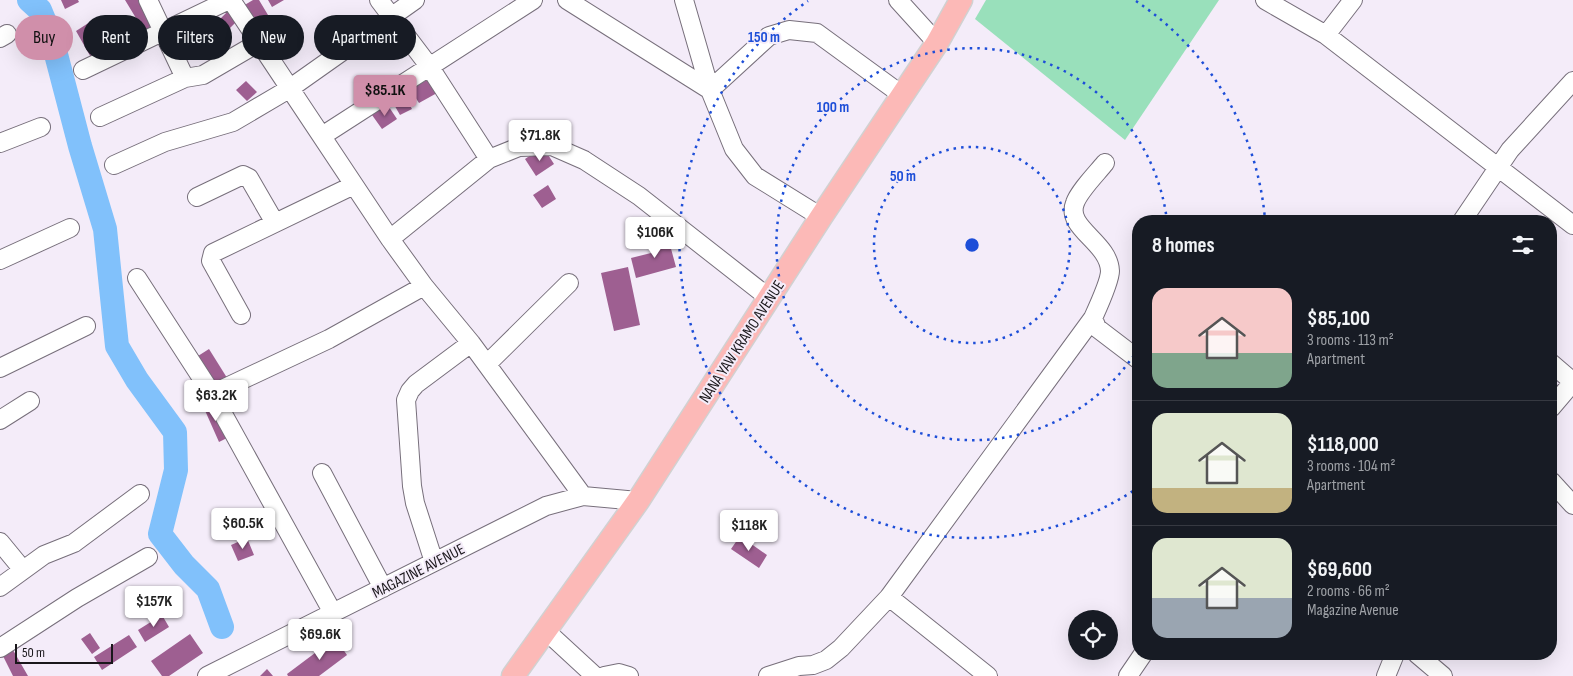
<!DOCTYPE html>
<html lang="en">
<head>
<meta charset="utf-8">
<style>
  body { margin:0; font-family:"Sofia Sans Condensed",sans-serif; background:#242831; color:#f1f3f6; height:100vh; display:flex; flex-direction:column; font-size:19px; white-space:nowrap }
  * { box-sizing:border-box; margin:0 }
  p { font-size:16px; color:#9ea1a6 }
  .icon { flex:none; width:28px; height:28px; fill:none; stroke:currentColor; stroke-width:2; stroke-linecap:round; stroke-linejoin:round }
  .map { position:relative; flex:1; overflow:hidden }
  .details { position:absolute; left:1132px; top:215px; width:425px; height:445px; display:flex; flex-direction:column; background:#171b24; border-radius:20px; box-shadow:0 5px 20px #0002 }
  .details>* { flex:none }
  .guide { position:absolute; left:15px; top:15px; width:475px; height:45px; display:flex; gap:10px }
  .buttons { position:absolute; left:1068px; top:610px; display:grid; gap:10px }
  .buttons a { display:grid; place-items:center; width:50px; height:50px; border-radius:50%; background:#171b24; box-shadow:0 5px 20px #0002; font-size:25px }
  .scale { position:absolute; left:15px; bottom:12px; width:98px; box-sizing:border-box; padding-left:5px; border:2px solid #1a171b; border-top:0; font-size:14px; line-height:18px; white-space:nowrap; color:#1a171b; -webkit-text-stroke:4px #f4ecf9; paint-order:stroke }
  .price { position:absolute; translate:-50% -42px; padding:0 11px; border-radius:5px; background:#fff; color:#222; font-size:16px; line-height:32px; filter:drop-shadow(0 1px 2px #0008) }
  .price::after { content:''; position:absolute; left:50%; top:30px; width:15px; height:11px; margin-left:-8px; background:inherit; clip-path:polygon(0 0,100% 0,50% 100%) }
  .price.on { background:#d08faa; color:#111 }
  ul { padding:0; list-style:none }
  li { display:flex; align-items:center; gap:15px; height:125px; padding:0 20px }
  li+li { border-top:1px solid #363941 }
  li span { display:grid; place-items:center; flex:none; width:140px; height:100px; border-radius:15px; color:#555 }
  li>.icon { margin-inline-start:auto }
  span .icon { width:60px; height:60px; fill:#fffc; stroke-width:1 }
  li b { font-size:21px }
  h2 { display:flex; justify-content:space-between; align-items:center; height:60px; padding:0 20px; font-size:21px }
  .tag { padding:0 18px; border-radius:22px; background:#171b24; box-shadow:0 5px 20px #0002; font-size:18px; line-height:45px }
  .tag.on { background:#d08faa; color:#111 }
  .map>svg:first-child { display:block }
  .green { fill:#99e0bb }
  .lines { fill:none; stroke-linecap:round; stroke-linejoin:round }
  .river { stroke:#81c1fb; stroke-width:24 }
  .building { fill:#9e5f91 }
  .minor-casing { stroke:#776f7b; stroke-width:20 }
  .major-casing { stroke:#d1d1d1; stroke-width:25 }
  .minor { stroke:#fff; stroke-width:18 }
  .major { stroke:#fcb9b7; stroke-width:22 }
  .ring { fill:none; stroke:#1d4ed8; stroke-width:2.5; stroke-dasharray:2.5 5 }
  .labels { text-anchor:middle; stroke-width:4; stroke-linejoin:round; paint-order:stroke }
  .street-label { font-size:16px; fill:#1a171b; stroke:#f4ecf9 }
  .centre { fill:#1d4ed8; stroke:#f4ecf9; stroke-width:2.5 }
  .ring-label { font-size:15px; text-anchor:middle; font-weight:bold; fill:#1d4ed8; stroke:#f4ecf9; stroke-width:4; stroke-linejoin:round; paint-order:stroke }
</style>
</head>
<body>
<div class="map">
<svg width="1573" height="676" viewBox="0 0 1573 676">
  <rect width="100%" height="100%" fill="#f4ecf9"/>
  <path class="green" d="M986,0H1219L1125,140L975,19Z"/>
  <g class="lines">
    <path class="river" d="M29,0L40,10L52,39L80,146L105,229L117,346L137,380L175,432L176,470L160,534L184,565L208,589L222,627"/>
  </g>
  <path class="building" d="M61,0H78L79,2L65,9Z
    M125,0H139L155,27L145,33Z
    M253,0H259L268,15L253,24L243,6Z
    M268,0H284L272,7Z
    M229,10L238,20L228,30L219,20Z
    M117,16L125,38L114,42L106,21Z
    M90,22L108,53L93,61L76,31Z
    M429,79L437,93L419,103L410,89Z
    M246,81L257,92L247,101L236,90Z
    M404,95L412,109L400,115L392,101Z
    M387,104L397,119L382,129L372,115Z
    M543,147L554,164L536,176L525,159Z
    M548,185L556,199L542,208L533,195Z
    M667,234L676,267L636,278L631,258L655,252L652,238Z
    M628,267L640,325L614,331L601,273Z
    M209,349L229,381L218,388L198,356Z
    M213,401L229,437L219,442L203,406Z
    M740,536L767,555L759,568L731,549Z
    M247,538L254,555L238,561L231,545Z
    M162,615L169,627L145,642L138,630Z
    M90,633L100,648L92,654L81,639Z
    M190,634L203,653L169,676H162L151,661Z
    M129,635L137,647L102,670L94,657Z
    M335,638L347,655L319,676H288L287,674Z
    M13,650L28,676H13L3,656Z
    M267,669L273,676H260Z"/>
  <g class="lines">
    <defs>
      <path id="minor" d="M148,0L185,78
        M231,0L390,239L424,286L471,343L583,496
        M379,0L429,66L489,159
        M567,0L710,90L734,149L755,176L821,217
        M684,0L710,90L769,36L789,30L817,33L902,95
        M898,0L937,43
        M1265,0L1326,35L1573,225
        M1326,35L1353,0
        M0,38L7,34
        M83,70L229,0
        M100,117L185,78L203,75L258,43
        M322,136L533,0
        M0,143L41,127
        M1105,163C1097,173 1079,191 1075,203C1065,228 1109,242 1110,271C1110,281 1098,307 1093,318L1097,328L1139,360
        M114,165L165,142L233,122L289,89L415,0
        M197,197L243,175L249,178L275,223
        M1462,221L1510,150L1573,81
        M390,239L489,159L519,147L552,146L584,160L639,196L769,298
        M0,260L70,228
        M137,278L212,394L333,613
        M241,315L211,261L213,253L354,185
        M1551,363L1573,382
        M487,364L569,283
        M0,368L86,326
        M212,394L329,339L424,286
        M1551,408L1573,382
        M0,420L30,401
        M322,473L383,588
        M1551,481L1573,505
        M0,542L23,570
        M434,562L415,503L412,486L406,400L410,391L416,384L471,343
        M0,587L44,555L74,543L140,494
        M889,597L988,676
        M545,630L595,676
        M0,648L77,598L148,557
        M1417,654L1443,676
        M207,676L546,506L583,496L638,501
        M604,676L619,673L629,676
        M768,676L799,666L813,665L826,660L841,648L889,597L1093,318
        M1128,676L1143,654
        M1386,676L1395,654"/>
      <path id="major" d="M513,676L638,501L821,217L937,43L961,0"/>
    </defs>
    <use href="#minor" class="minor-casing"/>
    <use href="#major" class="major-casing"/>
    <use href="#minor" class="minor"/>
    <use href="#major" class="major"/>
  </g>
  <g class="ring">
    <circle cx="972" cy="245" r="98"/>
    <path d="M1138 349A196 196 0 1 1 1167 221"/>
    <path d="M1139 487A294 294 0 1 1 808 1M1136 1A294 294 0 0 1 1265 219"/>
  </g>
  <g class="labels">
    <g class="street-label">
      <text transform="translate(741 341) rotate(-57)" y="6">NANA YAW KRAMO AVENUE</text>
      <text transform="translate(418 570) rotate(-27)" y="6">MAGAZINE AVENUE</text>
    </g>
  </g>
  <circle cx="972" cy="245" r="8" class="centre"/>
  <g class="ring-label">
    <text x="764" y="42">150 m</text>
    <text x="833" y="112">100 m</text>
    <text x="903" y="181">50 m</text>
  </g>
</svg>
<div class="buttons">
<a><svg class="icon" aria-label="locate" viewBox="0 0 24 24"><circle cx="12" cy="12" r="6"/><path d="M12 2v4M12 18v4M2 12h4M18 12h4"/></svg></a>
</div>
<div class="scale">50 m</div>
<b class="price on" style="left:385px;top:117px">$85.1K</b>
<b class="price" style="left:540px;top:162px">$71.8K</b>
<b class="price" style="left:655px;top:259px">$106K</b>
<b class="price" style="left:216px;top:422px">$63.2K</b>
<b class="price" style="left:243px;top:550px">$60.5K</b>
<b class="price" style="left:749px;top:552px">$118K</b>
<b class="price" style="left:154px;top:628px">$157K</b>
<b class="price" style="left:320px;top:661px">$69.6K</b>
<div class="guide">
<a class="tag on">Buy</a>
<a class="tag">Rent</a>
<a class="tag">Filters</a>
<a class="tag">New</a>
<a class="tag">Apartment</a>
</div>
<section class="details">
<h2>8 homes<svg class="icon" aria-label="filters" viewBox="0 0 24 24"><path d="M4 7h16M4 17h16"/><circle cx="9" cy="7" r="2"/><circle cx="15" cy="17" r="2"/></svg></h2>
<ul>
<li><span style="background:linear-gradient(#f6c9c9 65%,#7fa58c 0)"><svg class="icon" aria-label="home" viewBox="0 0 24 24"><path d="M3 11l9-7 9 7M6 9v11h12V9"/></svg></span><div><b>$85,100</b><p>3 rooms · 113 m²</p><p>Apartment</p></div></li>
<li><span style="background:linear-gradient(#dfe7d0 75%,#c2b280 0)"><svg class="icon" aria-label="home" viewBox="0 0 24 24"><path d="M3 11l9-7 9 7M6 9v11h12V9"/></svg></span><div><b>$118,000</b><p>3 rooms · 104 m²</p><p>Apartment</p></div></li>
<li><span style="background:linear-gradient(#dfe7d0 60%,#9aa5b1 0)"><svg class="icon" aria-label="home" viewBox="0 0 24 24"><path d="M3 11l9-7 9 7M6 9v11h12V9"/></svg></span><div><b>$69,600</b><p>2 rooms · 66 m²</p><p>Magazine Avenue</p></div></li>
</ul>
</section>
</div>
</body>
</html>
